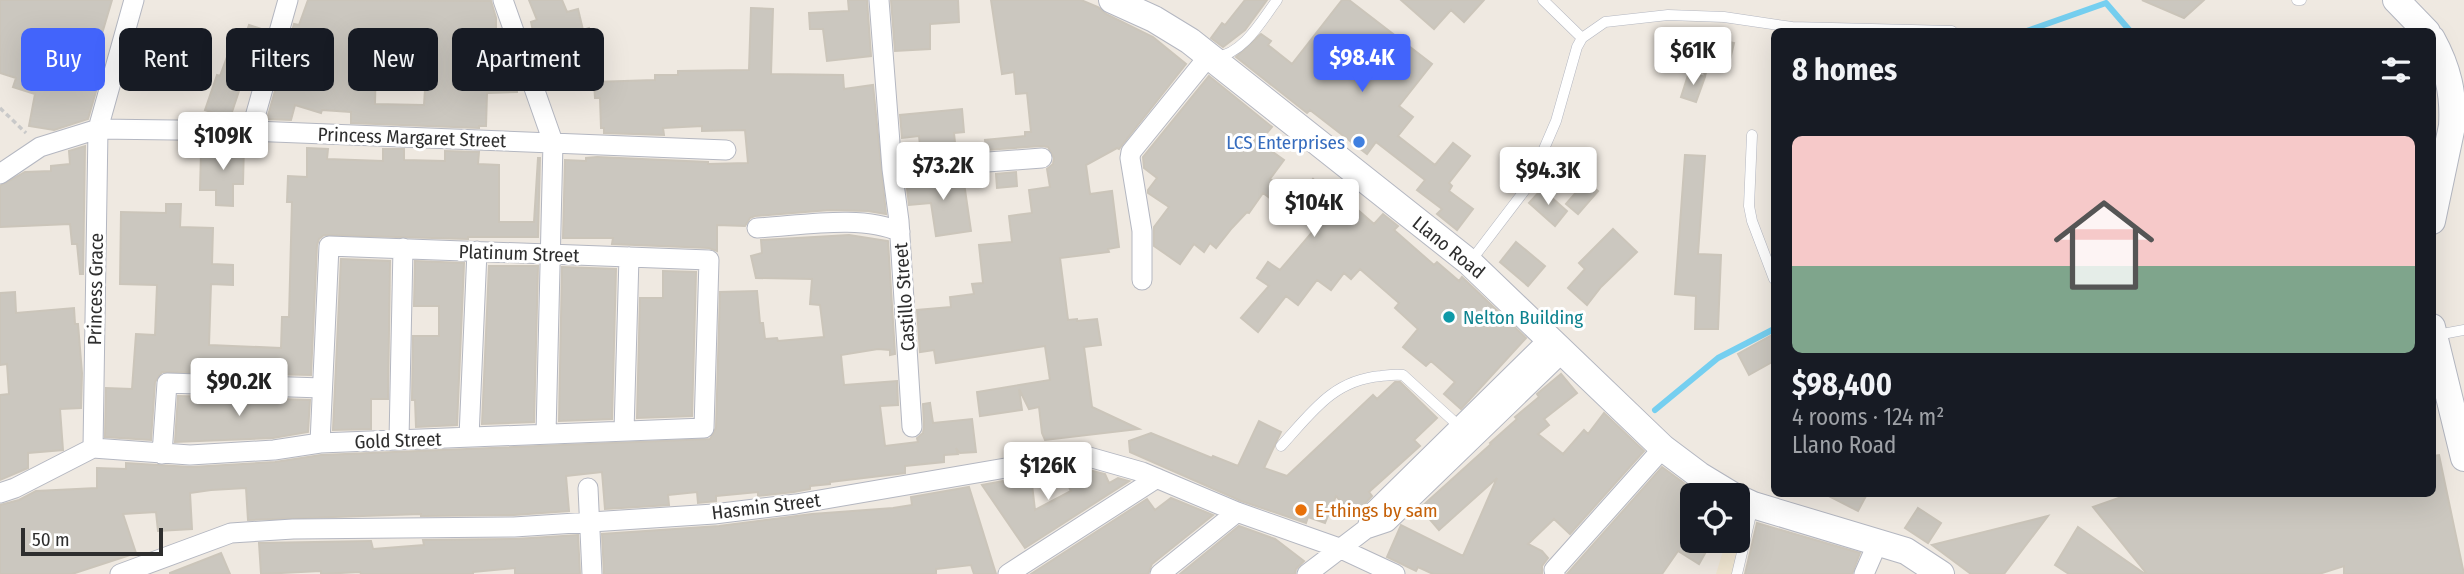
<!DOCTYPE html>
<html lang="en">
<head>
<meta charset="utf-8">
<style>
  body { margin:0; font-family:"Fira Sans Condensed",sans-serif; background:#20242c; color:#f1f3f6; height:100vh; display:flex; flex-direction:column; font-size:26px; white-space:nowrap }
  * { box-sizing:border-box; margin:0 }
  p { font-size:23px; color:#9ea1a6 }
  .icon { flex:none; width:38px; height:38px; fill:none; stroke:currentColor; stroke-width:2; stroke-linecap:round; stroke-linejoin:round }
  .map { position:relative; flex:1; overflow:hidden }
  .panel { position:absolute; left:1771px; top:28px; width:665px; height:469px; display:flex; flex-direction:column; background:#171b24; border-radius:10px; box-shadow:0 7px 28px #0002 }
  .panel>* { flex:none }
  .hud { position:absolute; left:21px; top:28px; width:665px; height:63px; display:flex; gap:14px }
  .fabs { position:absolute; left:1680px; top:483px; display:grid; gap:14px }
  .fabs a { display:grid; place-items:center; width:70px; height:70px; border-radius:10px; background:#171b24; box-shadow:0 7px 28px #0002; font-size:35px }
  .scale { position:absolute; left:21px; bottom:18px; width:142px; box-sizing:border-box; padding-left:7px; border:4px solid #2e2e2e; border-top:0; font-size:19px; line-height:24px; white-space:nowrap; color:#2e2e2e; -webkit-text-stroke:5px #fff; paint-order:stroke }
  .price { position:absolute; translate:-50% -60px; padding:0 16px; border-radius:7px; background:#fff; color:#222; font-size:23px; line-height:46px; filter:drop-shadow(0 2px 4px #0008) }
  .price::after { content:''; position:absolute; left:50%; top:42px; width:21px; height:16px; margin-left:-10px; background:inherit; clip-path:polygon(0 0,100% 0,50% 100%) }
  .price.current { background:#4264fb; color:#fff }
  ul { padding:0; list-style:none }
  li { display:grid; align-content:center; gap:14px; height:371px; padding:0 21px }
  li span { display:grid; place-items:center; height:217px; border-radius:10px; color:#555 }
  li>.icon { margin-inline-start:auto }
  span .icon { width:126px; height:126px; fill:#fffc; stroke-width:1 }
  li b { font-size:30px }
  h2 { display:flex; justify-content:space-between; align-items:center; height:84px; padding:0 21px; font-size:30px }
  .chip { padding:0 24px; border-radius:10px; background:#171b24; box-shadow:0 7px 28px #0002; font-size:24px; line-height:63px }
  .chip.current { background:#4264fb; color:#fff }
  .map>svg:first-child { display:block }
  .education { fill:#f0e6d1 }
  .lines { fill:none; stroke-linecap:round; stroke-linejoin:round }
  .stream { stroke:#75cff0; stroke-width:6 }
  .building { fill:#cbc7bf; stroke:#cbc5ba; stroke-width:2; fill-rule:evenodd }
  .lane-casing { stroke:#b4b7c1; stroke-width:11 }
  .street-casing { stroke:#b4b7c1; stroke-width:21 }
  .secondary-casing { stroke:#b4b7c1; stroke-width:28 }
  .path { stroke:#c9c9c9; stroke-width:3.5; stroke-dasharray:5 3.5; stroke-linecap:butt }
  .lane { stroke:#fff; stroke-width:10 }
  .street { stroke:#fff; stroke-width:19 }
  .secondary { stroke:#fff; stroke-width:26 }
  .shop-dot { fill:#3f7fe0; stroke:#fff; stroke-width:2.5 }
  .culture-dot { fill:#0f9aa8; stroke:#fff; stroke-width:2.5 }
  .food-dot { fill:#e8710a; stroke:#fff; stroke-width:2.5 }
  .labels { text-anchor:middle; stroke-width:6; stroke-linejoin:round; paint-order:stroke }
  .street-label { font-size:19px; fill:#2e2e2e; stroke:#fff }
  .shop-label { font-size:19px; fill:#366cbe; stroke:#fff; text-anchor:end }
  .culture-label { font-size:19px; fill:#0d838f; stroke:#fff; text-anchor:start }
  .food-label { font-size:19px; fill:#c56008; stroke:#fff; text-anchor:start }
</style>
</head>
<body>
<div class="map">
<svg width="2464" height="574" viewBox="0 0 2464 574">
  <rect width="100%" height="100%" fill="#efe9e1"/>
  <path class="education" d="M1738,523L1744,525L1733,574H1716L1726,541H1738Z"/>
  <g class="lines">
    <path class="stream" d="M2024,32L2106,3L2131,32
      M1655,410L1718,358L1774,329"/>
  </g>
  <path class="building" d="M0,0H112L101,37L84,32L72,67L101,74L88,119L54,130L29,126L35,94L13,87L16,78L0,73Z
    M308,0L491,1L496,18V57L510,56L516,73L517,92L487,93L486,126H479V128L351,123V112L322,110L321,113L295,105L291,120L267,119L294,24L299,25ZM376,58L435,60L433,89H425L424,105L375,104Z
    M529,0H562L567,12L578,9L583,30L589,28L600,64L544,81L534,45L536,44L531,22L537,20Z
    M848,0H867L871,56L827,61L823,29H810L809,13L849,11Z
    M891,0H958L959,22L930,24V49L895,51Z
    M991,0H1081L1098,7L1106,14L1153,37L1186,64L1119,149L1117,148L1086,165L1090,194L1112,191L1119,247L1108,249L1109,252L1060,258L1068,320L1077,319V321L1097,319L1101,345L1084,347L1092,407L1139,429L1045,440L1042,433L1039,407L1029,409L1019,389L1022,410L980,416L977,392L1050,380L1045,346L936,363L934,350L920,352L917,310L951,307L950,297L974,294L972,284L983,283L979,245L1012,242L1009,216L1032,213L1029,190L1050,187L1047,169L1053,164L1054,158L1048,147L1041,146L986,150L985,140L1025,136V132H1031L1027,93L1016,94L1014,72L1002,74Z
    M1245,0H1267L1245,30L1223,47L1211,38L1222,23L1225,25Z
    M1342,0H1349L1432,64L1399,106L1413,117L1398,136L1435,165L1453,143L1470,156L1449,183L1452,186L1449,191L1473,209L1457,230L1437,214L1442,209L1417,190L1425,180L1376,142L1367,154L1310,110L1307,113L1236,57L1261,34L1271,41L1268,45L1292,64Z
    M1401,0H1484L1464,22L1451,10L1434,29Z
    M2142,0H2204L2184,18Z
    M751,8L773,9L771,74L843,75L844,89L873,85L886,214L868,211L830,210L755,216L750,218L745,226L717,225V251L709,248L612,244L613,238H563L565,160L586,161V158L597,157L708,162V164L748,163L745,130L702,131V126L663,128L664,135L604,133V128H601L600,98H595L594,82L655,80V75H678V71L749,70Z
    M249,25L267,31L258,60L238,55Z
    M1709,33L1710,38L1734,43L1729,64L1710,60L1705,76L1694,37Z
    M227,57L248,64L230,118L205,110L217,75L220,76Z
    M1689,72L1705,77L1696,102L1681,97Z
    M1209,76L1272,127L1259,142L1284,160L1270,179L1297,198L1313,179L1340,201L1343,197L1374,224L1383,214L1398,226L1394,230L1434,265L1437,262L1459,281L1462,277L1526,338L1461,409L1444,394L1455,382L1431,361L1426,366L1403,347L1418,329L1395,308L1399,303L1360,269L1351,279L1344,273L1331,290L1317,280L1298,305L1286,296L1258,332L1241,318L1269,286L1257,278L1268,262L1280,270L1314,230L1285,206L1283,208L1263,193L1249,213L1247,212L1232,228L1216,248L1210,243L1204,252L1194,244L1180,264L1154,246V227L1169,207L1148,193V190L1157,178L1144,168L1143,157Z
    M962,109L964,132L954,133L956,152L921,155L919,136L902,138L900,115Z
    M221,143L244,144L243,184H233V206L216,205V190H200L201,152L220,153Z
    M85,146L83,274H80L77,244H72L70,224L0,227V186L25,172L51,171V166L70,164L69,151Z
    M307,148L328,149L327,159L383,161V149H404V160L445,161V151L479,152L478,164L499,165V222H534L538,158H540L538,237H468V239L324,235L319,239L317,245L311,375L162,372L155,382L151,440L105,437L106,388L132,389L136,334L155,335L157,285L120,284L121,212L166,213V204H181L180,227L213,228L212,264L233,265V285L211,284L209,345L281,348L282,317H289L292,202H287L288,176L307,177Z
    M1685,155L1705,156L1698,254L1721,255L1718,329H1695L1696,296L1675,294Z
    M1016,172L1017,186L997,188L996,174Z
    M963,176L971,231L936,236L931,203L909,205L906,180Z
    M1586,181L1598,191L1578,214L1566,204Z
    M1542,189L1567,211L1555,226L1529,203Z
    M1613,229L1637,252L1601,287L1587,305L1568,288L1585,269L1579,263Z
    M849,235L888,241L895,354L890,355V350L878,349L841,355L844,385L897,381L898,405L880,406L885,446L918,442L917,438L923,433L924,427L923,404L930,403L933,423L972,419L976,452L960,453L956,448L958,454L944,455V462L905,466V473L830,482V484L810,486V489L794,492L758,496V492L716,496V501L698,503L697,492L668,495L669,505L605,509L602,472L566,476L569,511L514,515L421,516V514L248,520L246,488L211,490L190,493L192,529L158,531L156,512L123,514L136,553L72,574H0V505L19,500L36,491L97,488V468L126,469V463L191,467L275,462L321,455L710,439L716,428L720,292L757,291L760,323H763L765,339L777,338L778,341L824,337L820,305L810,304L812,279L756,278L751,256L762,253L761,240Z
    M1516,242L1545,266L1528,286L1500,262Z
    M341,259L390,261L388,399H371V429L333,430Z
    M415,261L464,263L457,425L416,427L415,400H412L413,336H439V306H414Z
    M489,266H538L534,422L482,424Z
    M562,267L616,269L612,419L559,421Z
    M663,271L696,272L692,416L637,418L640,298H663Z
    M15,292L16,313L74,308L75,324H78L82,373L81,408L60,409L63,450L28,453V468L0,480V395L9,394L7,364L0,365V293Z
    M1774,334V361L1749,375L1738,354Z
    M1561,374L1577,393L1544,419L1549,425L1538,434L1563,454L1584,430L1588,434L1604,413L1644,451L1570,534L1554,519L1528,544L1542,551L1548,558L1542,566V574H1433L1418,567L1416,571L1387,557L1401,525L1463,556L1497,478L1439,530L1420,508L1491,444L1490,443L1517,419L1515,417L1539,397L1537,394Z
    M1395,382H1400L1437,418L1414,440L1420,446L1369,492L1372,496L1354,516L1336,496L1325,523L1308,517L1306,523L1241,501L1130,452L1129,441L1151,433L1212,458L1213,456L1238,466L1259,421L1281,432L1264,468L1287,476L1373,395L1377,399Z
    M178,396L310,400L308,432L273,438L175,442Z
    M2439,455L2464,574H2344V566L2319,574H2147L2093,507L2130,494H2432V456Z
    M1662,467L1692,489V541H1712L1699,564L1678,551L1662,574H1567Z
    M1081,468L1105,474L1109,483L1118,478L1129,481L1025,548L982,485L1031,476L1035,510L1071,491L1061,471Z
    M969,487L996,574H974L971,565L936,569V574H604L602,534L719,526L812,514L893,508L912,505L911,497Z
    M1825,494H1867L1858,511Z
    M1171,498L1213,515L1152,564L1148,574H1031L1147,499L1155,510Z
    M1918,508L1941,523L1928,543L1905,528Z
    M2048,516L2004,574H1971L1932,545Z
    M1757,523L1860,553L1852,574H1745Z
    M1239,526L1275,539L1304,561L1296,569L1295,574H1180Z
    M2078,527L2145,574H2069L2055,565Z
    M578,535L580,574H515V568L473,572V574H361L360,572L321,574V571L261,574L259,543L371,541L373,549L424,545L423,540L515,539Z
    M221,553L230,574H170V573Z"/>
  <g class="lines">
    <defs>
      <path id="lane" d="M1543,0L1582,38
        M2297,0H2301
        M1215,57C1243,55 1262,20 1277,0
        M1752,135L1749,206L1752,221L1774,279
        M1470,262L1528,186L1556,121L1577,47L1582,38L1605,22L1668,15L1724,17L1792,27L1952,31
        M2437,335L2464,330
        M1281,446C1312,412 1333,380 1381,376C1389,375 1396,374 1403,375L1460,427
        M1737,574L1753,506"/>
      <path id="street" d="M503,0L553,142L546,434
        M879,0L892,169L899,221L912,427
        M251,131L288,0
        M892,169L1042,158
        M0,174L40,147L98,129L251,131L726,150
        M757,228C799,226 862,214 900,232
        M1142,280V231L1130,158L1131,152L1208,57
        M624,431L629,257
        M469,437L477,251
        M399,440L403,248
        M93,448L190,455L274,450L320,443L704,428L709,260L329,246L320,443
        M93,448L98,129L134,0
        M162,454L167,383L322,388
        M588,488L592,574
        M0,493L15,488L93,448
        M1366,529L1374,511L1550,338
        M120,574L231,533L293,529L514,527L714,514L796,504L1082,455L1142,472L1237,512L1339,548L1395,574
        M1008,574L1157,478
        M1160,574L1237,512
        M1307,574L1366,529L1387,522L1564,351
        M1555,574L1554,570L1663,448
        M1864,574L1878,542"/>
      <path id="secondary" d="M1112,0L1154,19L1190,41L1469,262L1663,448L1699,475L1732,495
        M2396,0L2427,32
        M2432,39C2448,68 2454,94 2452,126L2432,221
        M2432,327L2464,458
        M1738,498L1753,505L1906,551L1941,574"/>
    </defs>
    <use href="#lane" class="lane-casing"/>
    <use href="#street" class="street-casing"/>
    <use href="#secondary" class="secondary-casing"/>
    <path class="path" d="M0,108L26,133"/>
    <use href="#lane" class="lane"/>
    <use href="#street" class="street"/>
    <use href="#secondary" class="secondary"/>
  </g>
  <circle class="shop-dot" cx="1359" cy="142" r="7"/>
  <circle class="culture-dot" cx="1449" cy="317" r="7"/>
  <circle class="food-dot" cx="1301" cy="510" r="7"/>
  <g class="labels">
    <g class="street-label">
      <text transform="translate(412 137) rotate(2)" y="7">Princess Margaret Street</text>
      <text transform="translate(1449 247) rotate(39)" y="7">Llano Road</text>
      <text transform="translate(519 253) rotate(2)" y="7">Platinum Street</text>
      <text transform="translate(95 289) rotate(-89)" y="7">Princess Grace</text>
      <text transform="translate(904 297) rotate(-94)" y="7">Castillo Street</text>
      <text transform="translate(398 440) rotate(-2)" y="7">Gold Street</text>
      <text transform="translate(766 506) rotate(-7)" y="7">Hasmin Street</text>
    </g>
    <g class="shop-label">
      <text x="1345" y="149">LCS Enterprises</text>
    </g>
    <g class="culture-label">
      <text x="1463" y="324">Nelton Building</text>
    </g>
    <g class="food-label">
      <text x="1315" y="517">E-things by sam</text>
    </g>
  </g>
</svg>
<div class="fabs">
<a><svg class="icon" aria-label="locate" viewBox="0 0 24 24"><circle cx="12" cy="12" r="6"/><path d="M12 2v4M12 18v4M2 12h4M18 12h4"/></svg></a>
</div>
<div class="scale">50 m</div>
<b class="price" style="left:1693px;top:87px">$61K</b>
<b class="price current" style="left:1362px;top:94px">$98.4K</b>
<b class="price" style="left:223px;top:172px">$109K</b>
<b class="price" style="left:943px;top:202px">$73.2K</b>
<b class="price" style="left:1548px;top:207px">$94.3K</b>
<b class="price" style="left:1314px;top:239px">$104K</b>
<b class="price" style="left:239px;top:418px">$90.2K</b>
<b class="price" style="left:1048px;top:502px">$126K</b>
<div class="hud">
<a class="chip current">Buy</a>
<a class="chip">Rent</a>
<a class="chip">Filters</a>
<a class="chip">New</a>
<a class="chip">Apartment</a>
</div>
<section class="panel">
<h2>8 homes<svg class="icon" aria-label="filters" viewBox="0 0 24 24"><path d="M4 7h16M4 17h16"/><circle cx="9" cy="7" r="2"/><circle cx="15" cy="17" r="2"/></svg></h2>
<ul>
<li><span style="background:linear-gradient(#f6c9c9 60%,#7fa58c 0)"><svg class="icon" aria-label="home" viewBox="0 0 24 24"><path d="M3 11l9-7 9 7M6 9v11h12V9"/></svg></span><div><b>$98,400</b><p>4 rooms · 124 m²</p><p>Llano Road</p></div></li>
</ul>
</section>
</div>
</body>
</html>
